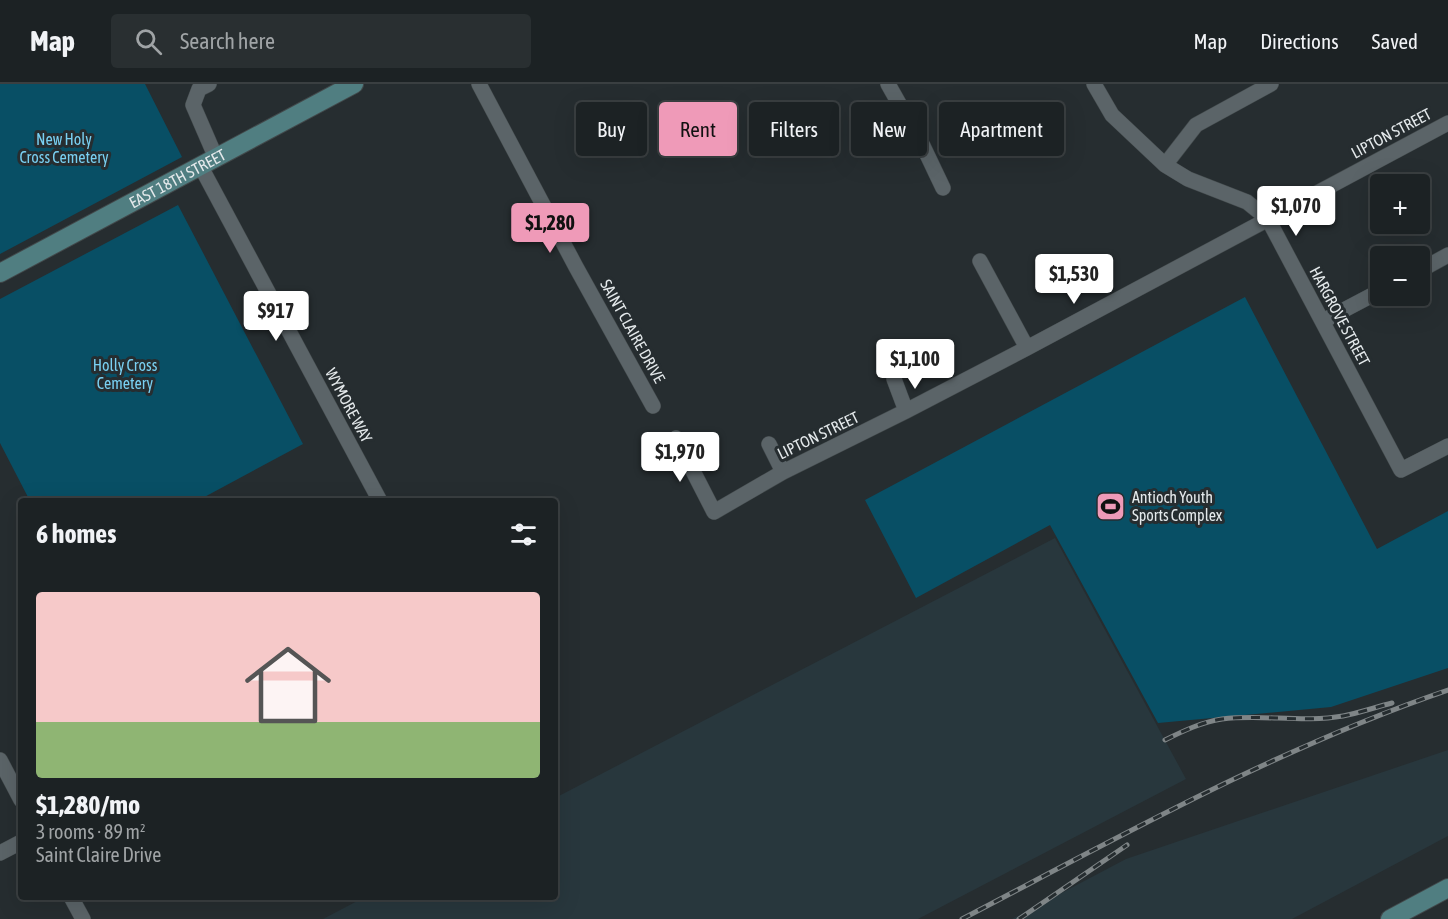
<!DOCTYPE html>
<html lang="en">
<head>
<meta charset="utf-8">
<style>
  body { margin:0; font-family:"Asap Condensed",sans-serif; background:#292f31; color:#f1f3f6; height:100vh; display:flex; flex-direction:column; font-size:22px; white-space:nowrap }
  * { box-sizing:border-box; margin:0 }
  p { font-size:20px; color:#a0a4a6 }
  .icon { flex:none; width:33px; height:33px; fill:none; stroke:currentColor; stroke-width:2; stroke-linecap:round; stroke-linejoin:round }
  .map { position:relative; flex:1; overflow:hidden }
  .sheet { position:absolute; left:18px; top:414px; width:540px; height:402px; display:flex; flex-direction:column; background:#1c2224; border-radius:6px; box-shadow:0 6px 24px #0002,0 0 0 2px #3a3f41 }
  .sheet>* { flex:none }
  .banner { position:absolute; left:576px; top:18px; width:570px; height:54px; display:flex; gap:12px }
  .buttons { position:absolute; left:1370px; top:90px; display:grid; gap:12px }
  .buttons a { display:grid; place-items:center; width:60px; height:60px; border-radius:6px; background:#1c2224; box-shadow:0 6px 24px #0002,0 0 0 2px #3a3f41; font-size:30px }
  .price { position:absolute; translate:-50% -51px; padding:0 14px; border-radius:6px; background:#fff; color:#222; font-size:20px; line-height:39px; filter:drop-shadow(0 2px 3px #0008) }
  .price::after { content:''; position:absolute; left:50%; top:36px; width:18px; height:14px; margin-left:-9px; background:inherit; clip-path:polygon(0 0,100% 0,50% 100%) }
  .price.on { background:#ef9ab8; color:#111 }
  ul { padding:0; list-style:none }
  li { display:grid; align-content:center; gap:12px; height:318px; padding:0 18px }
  li span { display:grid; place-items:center; height:186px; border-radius:6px; color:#555 }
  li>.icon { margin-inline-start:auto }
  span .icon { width:108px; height:108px; fill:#fffc; stroke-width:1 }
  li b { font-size:26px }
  h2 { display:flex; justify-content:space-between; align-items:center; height:72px; padding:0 18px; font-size:26px }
  .chip { padding:0 21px; border-radius:6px; background:#1c2224; box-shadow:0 6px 24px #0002,0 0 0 2px #3a3f41; font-size:21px; line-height:54px }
  .chip.on { background:#ef9ab8; color:#111 }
  header { display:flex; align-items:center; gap:36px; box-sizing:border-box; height:84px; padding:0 30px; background:#1c2224; border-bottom:2px solid #3a3f41 }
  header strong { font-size:28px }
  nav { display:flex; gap:33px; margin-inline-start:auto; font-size:21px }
  .search { width:420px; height:54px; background:#292f31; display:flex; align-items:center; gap:15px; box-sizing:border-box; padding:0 21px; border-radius:6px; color:#a0a4a6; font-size:22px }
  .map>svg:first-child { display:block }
  .built { fill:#28373d }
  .green { fill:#084f65 }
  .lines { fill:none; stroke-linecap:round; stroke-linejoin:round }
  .minor-casing { stroke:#42494b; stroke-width:16 }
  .major-casing { stroke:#42494b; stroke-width:20 }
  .minor { stroke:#5b6468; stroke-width:15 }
  .major { stroke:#507e81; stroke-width:18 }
  .rail-casing { stroke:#7f8587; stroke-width:5 }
  .rail { stroke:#262d30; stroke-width:3; stroke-dasharray:9; stroke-linecap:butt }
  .labels { text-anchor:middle; stroke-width:6; stroke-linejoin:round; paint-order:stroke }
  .street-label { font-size:16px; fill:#e4e9eb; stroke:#262d30 }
  .park-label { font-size:16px; fill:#79d0f2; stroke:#262d30 }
  .poi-label { font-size:16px; fill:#e4e9eb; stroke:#262d30; text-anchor:start }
</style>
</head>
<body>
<header>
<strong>Map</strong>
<div class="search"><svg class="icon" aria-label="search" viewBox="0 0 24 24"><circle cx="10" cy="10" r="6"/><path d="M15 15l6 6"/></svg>Search here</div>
<nav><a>Map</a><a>Directions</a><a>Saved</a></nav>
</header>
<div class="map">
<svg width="1448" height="835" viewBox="0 0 1448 835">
  <rect width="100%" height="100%" fill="#262d30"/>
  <path class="built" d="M1055,454L1186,695L918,835H323L365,813H555V714Z
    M1448,666V752L1292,835H1012L1126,775Z"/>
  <path class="green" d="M0,0H145L182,73L0,170Z
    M178,121L303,360L197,417H30L0,359V215Z
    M1245,213L1377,465L1448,427V584L1331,623L1158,639L1050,441L916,514L865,416Z"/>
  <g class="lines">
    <defs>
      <path id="minor" d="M209,0L199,5L193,21L216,74
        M479,0L576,183L653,322
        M888,0L923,62L943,104
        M1094,0L1112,31L1165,81L1188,95L1247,118L1268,135L1401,386L1448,362
        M1165,81L1196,41L1271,0
        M201,83L380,417
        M980,177L1027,264
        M1419,187L1448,171
        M1323,237L1380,207
        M894,295L906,327
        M676,354L714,428L783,388L906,327L1027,264L1448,39
        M769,360L783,388
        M0,676L21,716
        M0,769L21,758
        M71,813L83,835"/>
      <g id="major">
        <path id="s1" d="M0,189L354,0"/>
        <path d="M1390,835L1448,804"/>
      </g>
    </defs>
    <use href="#minor" class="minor-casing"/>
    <use href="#major" class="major-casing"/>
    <use href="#minor" class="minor"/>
    <use href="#major" class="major"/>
    <defs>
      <path id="rail" d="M1165,656C1183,647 1202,638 1222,635C1262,630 1303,639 1343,632C1359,629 1376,623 1392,619
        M962,835C1121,752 1278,664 1448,606
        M1019,835L1127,761"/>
    </defs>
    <use href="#rail" class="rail-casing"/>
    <use href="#rail" class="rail"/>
  </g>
  <defs>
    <symbol id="stadium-square" viewBox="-11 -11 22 22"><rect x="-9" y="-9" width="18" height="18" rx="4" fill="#ef9ab8" stroke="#262d30"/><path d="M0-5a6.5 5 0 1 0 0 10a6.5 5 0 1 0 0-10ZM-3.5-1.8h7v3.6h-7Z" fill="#111"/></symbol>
  </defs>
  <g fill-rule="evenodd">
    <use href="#stadium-square" x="1094" y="406" width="33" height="33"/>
  </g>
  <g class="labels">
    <g class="street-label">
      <text transform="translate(1391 49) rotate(-28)" y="6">LIPTON STREET</text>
      <text dy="6" stroke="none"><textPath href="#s1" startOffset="201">EAST 18TH STREET</textPath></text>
      <text transform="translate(1340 232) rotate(62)" y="6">HARGROVE STREET</text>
      <text transform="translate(633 247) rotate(61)" y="6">SAINT CLAIRE DRIVE</text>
      <text transform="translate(349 321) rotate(62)" y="6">WYMORE WAY</text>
      <text transform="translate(818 351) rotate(-26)" y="6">LIPTON STREET</text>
    </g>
    <g class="park-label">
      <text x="64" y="61">New Holy<tspan x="64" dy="18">Cross Cemetery</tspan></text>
      <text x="125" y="287">Holly Cross<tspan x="125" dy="18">Cemetery</tspan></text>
    </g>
    <g class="poi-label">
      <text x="1132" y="419">Antioch Youth<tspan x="1132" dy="18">Sports Complex</tspan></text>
    </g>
  </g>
</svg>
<div class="buttons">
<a>+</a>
<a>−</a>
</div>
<b class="price" style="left:1296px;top:153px">$1,070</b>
<b class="price on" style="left:550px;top:170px">$1,280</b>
<b class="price" style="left:1074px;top:221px">$1,530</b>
<b class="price" style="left:276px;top:258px">$917</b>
<b class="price" style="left:915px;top:306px">$1,100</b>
<b class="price" style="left:680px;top:399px">$1,970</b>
<div class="banner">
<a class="chip">Buy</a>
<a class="chip on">Rent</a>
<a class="chip">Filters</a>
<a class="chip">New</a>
<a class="chip">Apartment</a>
</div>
<section class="sheet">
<h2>6 homes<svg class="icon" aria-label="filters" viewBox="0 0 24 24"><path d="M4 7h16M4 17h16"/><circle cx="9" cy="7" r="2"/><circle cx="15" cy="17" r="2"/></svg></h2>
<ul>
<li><span style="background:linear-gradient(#f6c9c9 70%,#8fb573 0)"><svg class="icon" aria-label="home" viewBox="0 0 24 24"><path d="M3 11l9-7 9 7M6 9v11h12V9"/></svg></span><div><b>$1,280/mo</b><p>3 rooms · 89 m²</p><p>Saint Claire Drive</p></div></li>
</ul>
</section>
</div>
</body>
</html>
